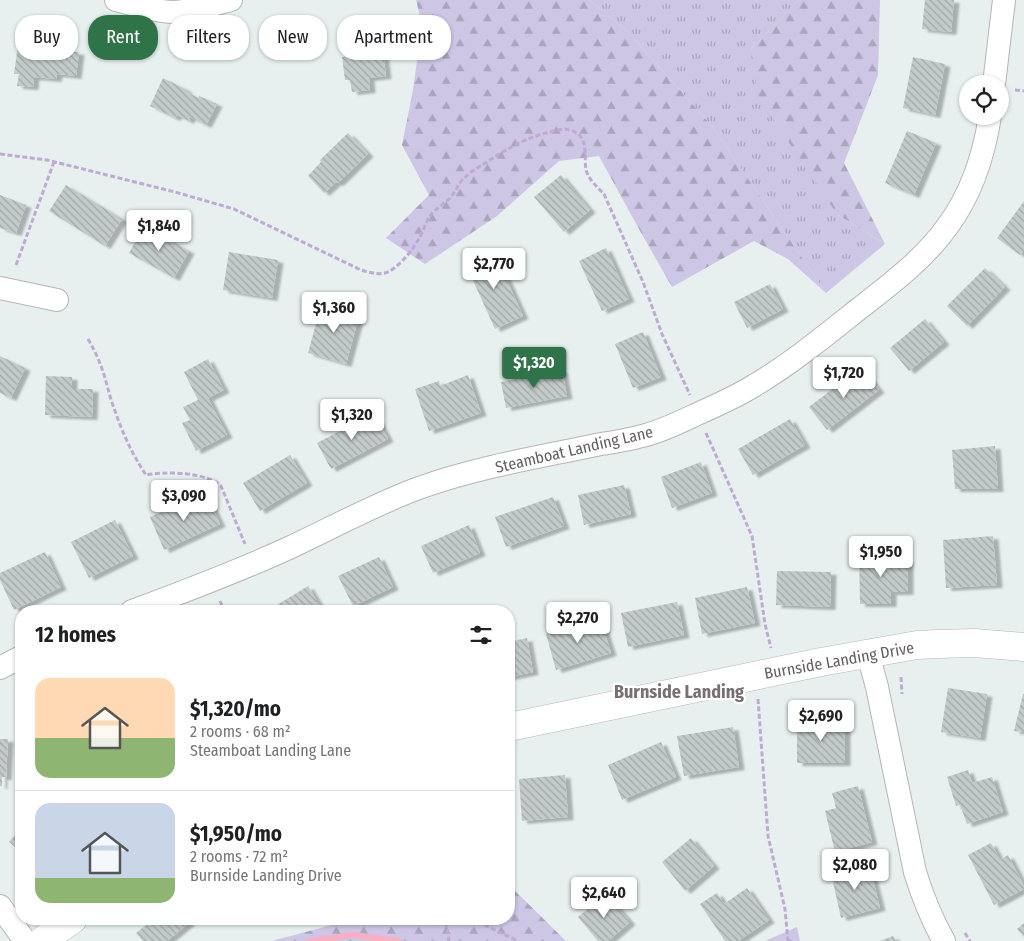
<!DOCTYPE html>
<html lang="en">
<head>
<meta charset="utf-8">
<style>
  body { margin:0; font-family:"Fira Sans Condensed",sans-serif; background:#f2f2f2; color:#202124; height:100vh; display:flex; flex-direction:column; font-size:19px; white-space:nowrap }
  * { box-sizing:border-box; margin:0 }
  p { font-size:16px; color:#757577 }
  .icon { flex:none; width:28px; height:28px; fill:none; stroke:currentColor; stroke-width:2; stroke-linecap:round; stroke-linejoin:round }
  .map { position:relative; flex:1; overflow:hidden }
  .panel { position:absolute; left:15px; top:605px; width:500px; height:320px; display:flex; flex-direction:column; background:#fff; border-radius:20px; box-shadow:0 1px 4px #0004 }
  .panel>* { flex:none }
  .top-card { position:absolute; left:15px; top:15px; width:500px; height:45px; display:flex; gap:10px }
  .tools { position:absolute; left:959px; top:75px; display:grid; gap:10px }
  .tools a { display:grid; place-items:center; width:50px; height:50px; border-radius:50%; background:#fff; box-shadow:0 1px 4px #0004; font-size:25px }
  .price { position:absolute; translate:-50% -42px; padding:0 11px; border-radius:5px; background:#fff; color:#222; font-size:16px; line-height:32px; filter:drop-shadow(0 1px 2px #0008) }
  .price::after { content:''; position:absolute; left:50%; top:30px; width:15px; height:11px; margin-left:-8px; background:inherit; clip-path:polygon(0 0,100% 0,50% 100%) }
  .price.on { background:#2f7448; color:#fff }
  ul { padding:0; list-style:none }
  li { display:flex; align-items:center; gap:15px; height:125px; padding:0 20px }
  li+li { border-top:1px solid #e0e0e0 }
  li span { display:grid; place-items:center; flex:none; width:140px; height:100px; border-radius:15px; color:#555 }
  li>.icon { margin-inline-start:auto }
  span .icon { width:60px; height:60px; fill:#fffc; stroke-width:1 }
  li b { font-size:21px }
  h2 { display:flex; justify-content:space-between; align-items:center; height:60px; padding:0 20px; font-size:21px }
  .chip { padding:0 18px; border-radius:20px; background:#fff; box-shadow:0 1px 4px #0004; font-size:18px; line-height:45px }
  .chip.on { background:#2f7448; color:#fff }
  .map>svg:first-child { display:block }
  .grass { fill:url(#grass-tufts) }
  .forest { fill:url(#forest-firs) }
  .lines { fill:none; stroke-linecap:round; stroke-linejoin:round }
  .stream { stroke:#f8aec4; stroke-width:6 }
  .building { fill:url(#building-back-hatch); filter:url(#shadow) }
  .minor-casing { stroke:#bab4b4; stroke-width:24 }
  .tertiary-casing { stroke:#bab4b4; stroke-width:29 }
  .path { stroke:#c0aad5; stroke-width:3; stroke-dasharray:5 2.5; stroke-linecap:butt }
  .minor { stroke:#fff; stroke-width:22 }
  .tertiary { stroke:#fff; stroke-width:28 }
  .labels { text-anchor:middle; stroke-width:4.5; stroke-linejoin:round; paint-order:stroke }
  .street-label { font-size:16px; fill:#655e5f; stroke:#fff }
  .neighbourhood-label { font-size:18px; font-weight:bold; fill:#776f71; stroke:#fff }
</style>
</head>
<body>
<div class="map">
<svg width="1024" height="941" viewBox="0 0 1024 941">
  <defs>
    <pattern id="grass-tufts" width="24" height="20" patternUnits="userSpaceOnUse" patternTransform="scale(1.25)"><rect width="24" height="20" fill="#cdc6e4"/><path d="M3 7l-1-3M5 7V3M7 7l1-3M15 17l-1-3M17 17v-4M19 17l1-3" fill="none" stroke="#aaa4bc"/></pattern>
    <pattern id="forest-firs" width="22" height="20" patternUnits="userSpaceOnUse" patternTransform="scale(1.25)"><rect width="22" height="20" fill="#cdc6e4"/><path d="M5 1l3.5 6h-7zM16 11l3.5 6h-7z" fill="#aaa4bc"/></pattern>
    <pattern id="building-back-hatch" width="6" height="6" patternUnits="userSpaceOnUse" patternTransform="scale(1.25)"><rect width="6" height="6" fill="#c3cbca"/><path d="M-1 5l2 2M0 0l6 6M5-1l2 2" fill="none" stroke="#a2a8a7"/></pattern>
    <filter id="shadow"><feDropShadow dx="5.5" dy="3" stdDeviation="1" flood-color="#0004"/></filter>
  </defs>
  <rect width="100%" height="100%" fill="#e7efef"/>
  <path class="grass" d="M589,0H799L750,50L837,214L885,244L826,293L712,126L626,30Z"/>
  <path class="forest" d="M416,0H589L626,30L712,126L826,293L788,259L754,241L672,287L639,229L599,156L559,161L497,216L425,264L386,238L429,195L402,145L413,90L422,24Z
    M799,0H880L878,75L844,163L885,244L837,214L759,98L750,50Z
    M509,885L566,941H272L354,919H509Z
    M797,927L800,941H765Z"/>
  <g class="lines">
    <path class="stream" d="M310,941L353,935L399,941"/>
  </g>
  <path class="building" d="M925,0H954L951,32L922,29Z
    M381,26L383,39L389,38L390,51L383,52L386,76L369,78L370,90L352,92L350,80H345L342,57L356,55L353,30Z
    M18,45L79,52L76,76L57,74L56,79L34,77L33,87L17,86L19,74H14Z
    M913,57L945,64L935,115L903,108Z
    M163,78L187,90L186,92L199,98V96L217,104L206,125L190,117L189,121L177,115L175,118L150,106Z
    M907,131L936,143L914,195L885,183Z
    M348,133L368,154L338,183L336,182L324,193L308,176L321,162L320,160Z
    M561,175L590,210L564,232L534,197Z
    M66,185L122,219L105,246L49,211Z
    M0,195L26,205L16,233L0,228Z
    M1024,201V250L1020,255L997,238Z
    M144,226L189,251L174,278L129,253Z
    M606,248L629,299L602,311L579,261Z
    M229,252L278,260L272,298L223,290Z
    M494,252L523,316L495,329L466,265Z
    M985,268L1005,287L967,326L947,306Z
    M770,284L783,309L747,328L734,302Z
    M321,305L359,316L346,364L308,353Z
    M925,319L944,342L909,371L890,348Z
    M643,332L661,377L633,388L615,344Z
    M0,356L25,368L11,398L0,393Z
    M208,359L224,390L208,398L227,435L196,451L182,423L190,420L183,407L198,400L184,372Z
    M861,367L879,390L827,430L809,407Z
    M562,370L567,396L506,408L501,382Z
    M468,375L481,413L429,431L415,389L439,381L440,386Z
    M46,376L72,377V389H93L92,417L45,415Z
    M374,413L388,439L331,469L317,443Z
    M790,419L805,445L753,475L738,449Z
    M995,446L998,489H955L952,450Z
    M290,455L307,483L260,511L243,483Z
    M701,462L712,493L672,508L661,477Z
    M624,485L631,514L584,525L578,495Z
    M553,497L564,526L506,547L495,517Z
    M191,499L194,506L209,500L220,524L164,550L150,517Z
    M115,520L133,556L89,578L71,542Z
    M469,525L480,553L433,573L421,546Z
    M993,536L997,585L946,588L943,540Z
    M859,550H878V560L908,559V592H891V604H860Z
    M45,552L61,587L14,610L0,580V573Z
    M379,557L393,587L353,606L338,576Z
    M777,571L831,572L830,607L776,605Z
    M308,586L323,611H267Z
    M747,587L755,623L702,634L695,598Z
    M677,602L684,635L628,647L621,613Z
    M600,617L611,653L556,670L546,634Z
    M527,638L533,672L509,677V642Z
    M948,688L987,694L980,738L941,732Z
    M1023,694H1024V732L1014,731Z
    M797,722H845V763H797Z
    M733,727L739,767L684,776L677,736Z
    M0,739H8L6,777H2V786H0Z
    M661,742L676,777L622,800L608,765Z
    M968,770L972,783L992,777L1003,812L967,824L960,805L956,806L947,777Z
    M565,775L568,817L522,821L519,779Z
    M858,786L872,842L835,852L825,811L836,808L832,793Z
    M21,828V852L9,842Z
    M691,838L714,866L685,891L662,862Z
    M991,843L1000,860L1008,855L1024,886V889L994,905L968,855Z
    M869,864L880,908L841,918L831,873Z
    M747,888L769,920L738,941H725L700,904L717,893L724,904Z
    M606,894L630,922L608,941H598L578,917Z
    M154,919H187L190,922L167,941H143L136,933Z
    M1024,923V937L1017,929Z
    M893,936L896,941H880Z"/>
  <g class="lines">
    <defs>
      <path id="minor" d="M116,0C134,4 154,12 173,12C193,11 212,5 231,0
        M994,84L1004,0
        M0,288L57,300
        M132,611C186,591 239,571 291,547C334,527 375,504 419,488C477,467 540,457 601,444C614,442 628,440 642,436C660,432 678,423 695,415C715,406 736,397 755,385C792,363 826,335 860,308C891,284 924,259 947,227C971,195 984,155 990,116
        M868,654L877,687L915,872C923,898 931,918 944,941
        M0,668L21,657
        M0,906L25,941"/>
      <path id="tertiary" d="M509,727L821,662L917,645L938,644L974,643L1024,647
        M42,941L73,919"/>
    </defs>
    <use href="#minor" class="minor-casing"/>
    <use href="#tertiary" class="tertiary-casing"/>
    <path class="path" d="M1015,90L1024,91
      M0,154L47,160L175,192L234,209L361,270C371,273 381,276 390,271C401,264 412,251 418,240C423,233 425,223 430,216C435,209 444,204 450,198C455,192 458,185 463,179C469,173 477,168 484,164C502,152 521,140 542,134C554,131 566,125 578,134C588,142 584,159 586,170C589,180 597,187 604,194L643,282L662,334L690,395
      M16,265L54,162
      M88,339C95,351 101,364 105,378C108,388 110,398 114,408C122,432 132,454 146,475C166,471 206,472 221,486L245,544
      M706,433L752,536L765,624L771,648
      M220,601L224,611
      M901,677L902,694
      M758,699L768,836L785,909L788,941
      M381,919V920L446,922H478L518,941
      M446,922L449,941
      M965,933L970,941"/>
    <use href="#minor" class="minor"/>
    <use href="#tertiary" class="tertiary"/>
  </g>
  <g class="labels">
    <g class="street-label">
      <text transform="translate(574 449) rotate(-13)" y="6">Steamboat Landing Lane</text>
      <text transform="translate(839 660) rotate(-10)" y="6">Burnside Landing Drive</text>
    </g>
    <g class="neighbourhood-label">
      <text x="679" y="698">Burnside Landing</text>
    </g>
  </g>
</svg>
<div class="tools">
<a><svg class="icon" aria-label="locate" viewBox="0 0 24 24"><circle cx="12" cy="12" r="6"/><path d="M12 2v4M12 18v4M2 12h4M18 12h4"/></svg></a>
</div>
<b class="price" style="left:159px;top:252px">$1,840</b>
<b class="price" style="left:494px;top:290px">$2,770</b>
<b class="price" style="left:334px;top:334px">$1,360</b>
<b class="price on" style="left:534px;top:389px">$1,320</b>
<b class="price" style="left:844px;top:399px">$1,720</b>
<b class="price" style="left:352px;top:441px">$1,320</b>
<b class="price" style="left:184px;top:522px">$3,090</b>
<b class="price" style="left:881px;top:578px">$1,950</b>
<b class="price" style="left:578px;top:644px">$2,270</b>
<b class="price" style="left:821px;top:742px">$2,690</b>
<b class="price" style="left:855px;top:891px">$2,080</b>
<b class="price" style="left:604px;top:919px">$2,640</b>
<div class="top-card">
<a class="chip">Buy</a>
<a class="chip on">Rent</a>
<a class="chip">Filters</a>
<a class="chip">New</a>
<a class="chip">Apartment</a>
</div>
<section class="panel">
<h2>12 homes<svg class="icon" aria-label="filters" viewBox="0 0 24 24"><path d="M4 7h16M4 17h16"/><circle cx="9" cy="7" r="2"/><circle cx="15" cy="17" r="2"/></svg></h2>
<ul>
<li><span style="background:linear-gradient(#ffd9b3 60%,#8fb573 0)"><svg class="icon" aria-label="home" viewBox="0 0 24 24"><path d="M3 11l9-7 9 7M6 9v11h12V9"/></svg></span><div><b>$1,320/mo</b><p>2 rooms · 68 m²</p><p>Steamboat Landing Lane</p></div></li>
<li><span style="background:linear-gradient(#c9d6e8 75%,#8fb573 0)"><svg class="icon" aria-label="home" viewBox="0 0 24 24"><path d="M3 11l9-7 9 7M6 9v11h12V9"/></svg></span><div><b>$1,950/mo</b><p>2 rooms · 72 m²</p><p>Burnside Landing Drive</p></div></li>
</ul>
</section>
</div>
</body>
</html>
